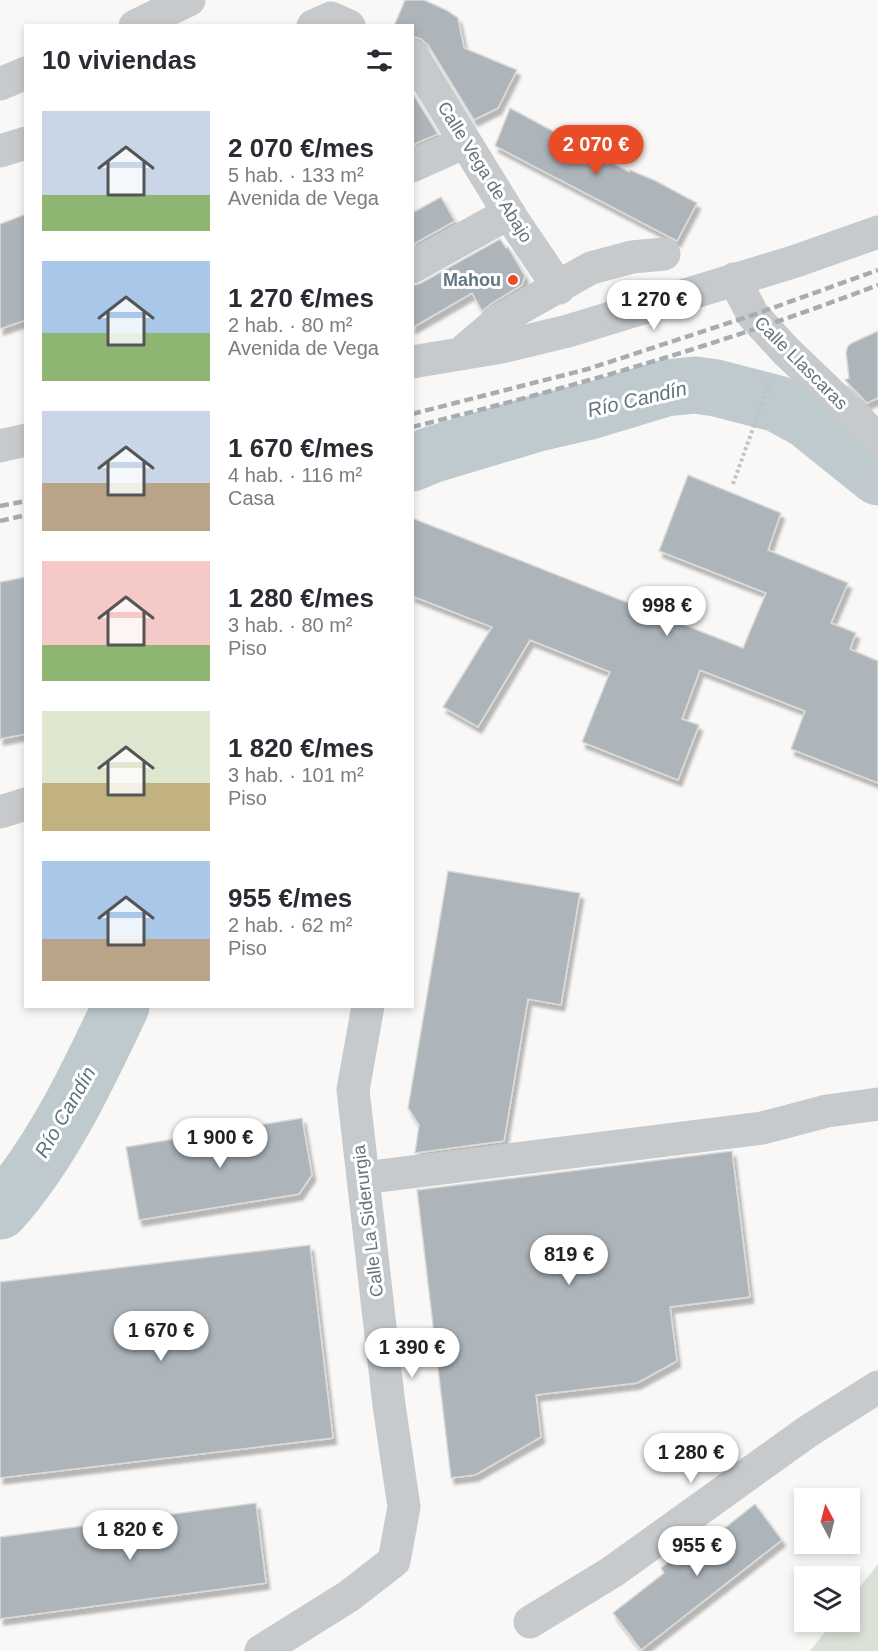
<!DOCTYPE html>
<html lang="es">
<head>
<meta charset="utf-8">
<style>
  body { margin:0; font-family:Helvetica,sans-serif; background:#f7f7f7; color:#2b2b33; height:100vh; display:flex; flex-direction:column; font-size:22px; white-space:nowrap }
  * { box-sizing:border-box; margin:0 }
  p { font-size:20px; color:#7c7c81 }
  .icon { flex:none; width:33px; height:33px; fill:none; stroke:currentColor; stroke-width:2; stroke-linecap:round; stroke-linejoin:round }
  .map { position:relative; flex:1; overflow:hidden }
  .sheet { position:absolute; left:24px; top:24px; width:390px; height:984px; display:flex; flex-direction:column; background:#fff; border-radius:0px; box-shadow:0 3px 9px #0003 }
  .sheet>* { flex:none }
  .needle { width:39px; rotate:353deg }
  .controls { position:absolute; left:794px; top:1488px; display:grid; gap:12px }
  .controls a { display:grid; place-items:center; width:66px; height:66px; border-radius:0px; background:#fff; box-shadow:0 3px 9px #0003; font-size:30px }
  .price { position:absolute; translate:-50% -51px; padding:0 14px; border-radius:21px; background:#fff; color:#222; font-size:20px; line-height:39px; filter:drop-shadow(0 2px 3px #0008) }
  .price::after { content:''; position:absolute; left:50%; top:36px; width:18px; height:14px; margin-left:-9px; background:inherit; clip-path:polygon(0 0,100% 0,50% 100%) }
  .price.current { background:#e94c26; color:#fff }
  ul { padding:0; list-style:none }
  li { display:flex; align-items:center; gap:18px; height:150px; padding:0 18px }
  li span { display:grid; place-items:center; flex:none; width:168px; height:120px; border-radius:0px; color:#555 }
  li>.icon { margin-inline-start:auto }
  span .icon { width:72px; height:72px; fill:#fffc; stroke-width:1 }
  li b { font-size:26px }
  h2 { display:flex; justify-content:space-between; align-items:center; height:72px; padding:0 18px; font-size:26px }
  .map>svg:first-child { display:block }
  .green { fill:#dae1d7 }
  .lines { fill:none; stroke-linecap:round; stroke-linejoin:round }
  .river { stroke:#becace; stroke-width:57 }
  .building { fill:#adb5bb; stroke:#dadad8; stroke-width:1.5; filter:url(#shadow) }
  .path { stroke:#c0c2c4; stroke-width:4; stroke-dasharray:3 3; stroke-linecap:butt }
  .minor { stroke:#c6cacd; stroke-width:33 }
  .rail { stroke:#a6adb2; stroke-width:4.5; stroke-dasharray:9 4.5; stroke-linecap:butt }
  .poi-dot { fill:#e94c26; stroke:#fff; stroke-width:2 }
  .labels { text-anchor:middle; stroke-width:6; stroke-linejoin:round; paint-order:stroke }
  .street-label { font-size:18px; fill:#637582; stroke:#fff }
  .poi-label { font-size:18px; font-weight:bold; fill:#637582; stroke:#fff; text-anchor:end }
  .water-label { font-size:20px; font-style:italic; fill:#5e757c; stroke:#fff }
</style>
</head>
<body>
<div class="map">
<svg width="878" height="1651" viewBox="0 0 878 1651">
  <defs>
    <filter id="shadow"><feDropShadow dx="3.5" dy="6" stdDeviation="1.5" flood-color="#0004"/></filter>
  </defs>
  <rect width="100%" height="100%" fill="#f9f8f6"/>
  <path class="green" d="M878,1564V1651H810L833,1622H849V1601Z"/>
  <g class="lines">
    <path class="river" d="M412,463L431,455L538,423L590,411L666,388L695,385L716,388L778,404L807,420L878,477
      M0,1211C52,1153 88,1076 121,1006"/>
  </g>
  <path class="building" d="M405,0H424L446,10L458,18L464,48L517,70L498,108L474,120L428,45L421,39L412,36V26H394Z
    M412,92L438,134L412,145Z
    M510,108L629,172L630,170L656,181L697,203L677,241L495,146Z
    M441,197L455,221L412,245V213Z
    M26,214V320L0,329V224Z
    M500,239L506,248L508,247L525,276L522,285L492,303L482,311L472,293L412,328V286L421,283Z
    M878,331V398L867,403L845,380L849,378L846,352L848,346L852,343Z
    M688,475L781,513L768,550L848,583L831,623L856,633L850,649L878,661V783L791,749L805,711L700,670L682,719L699,725L678,780L582,742L610,672L530,640L478,727L443,707L492,627L412,596V518L743,648L766,593L659,551Z
    M26,577V734L0,739V582Z
    M448,871L580,893L561,1005L528,999L504,1141L415,1153L419,1125L408,1108Z
    M302,1118L312,1175L299,1194L139,1220L126,1147Z
    M732,1151L750,1297L670,1307L677,1361L637,1383L536,1395L541,1437L475,1475L451,1478L417,1190Z
    M310,1245L333,1438L0,1478V1282Z
    M256,1503L266,1583L0,1619V1537Z
    M755,1504L782,1540L641,1650L613,1613L664,1573L661,1568L697,1540L702,1546Z"/>
  <g class="lines">
    <path class="path" d="M733,484L770,381"/>
    <path class="minor" d="M135,26L189,0
      M313,26L331,18L349,26
      M412,55L513,220L559,288
      M0,84L26,73
      M0,151L26,143
      M412,166L465,142
      M412,267L509,213
      M734,279L753,315L786,351L878,439
      M461,353L501,319L591,268L632,257L664,254
      M412,362L502,347L568,331L796,261L878,232
      M0,446L26,440
      M0,812L26,804
      M363,1178L762,1128L827,1111L878,1104
      M530,1622L612,1572L807,1432L878,1387
      M261,1651L349,1596L394,1561L404,1507L389,1405L353,1090L368,1006"/>
    <path class="rail" d="M412,414L588,369L753,315L878,270
      M412,427C570,388 726,343 878,285
      M0,506L26,501
      M0,521L26,515"/>
  </g>
  <circle class="poi-dot" cx="513" cy="280" r="6"/>
  <g class="labels">
    <g class="street-label">
      <text transform="translate(485 172) rotate(58)" y="6">Calle Vega de Abajo</text>
      <text transform="translate(801 363) rotate(45)" y="6">Calle Llascaras</text>
      <text transform="translate(368 1221) rotate(-97)" y="6">Calle La Siderurgia</text>
    </g>
    <g class="poi-label">
      <text x="501" y="286">Mahou</text>
    </g>
    <g class="water-label">
      <text transform="translate(637 399) rotate(-13)" y="7">Río Candín</text>
      <text transform="translate(65 1112) rotate(-60)" y="7">Río Candín</text>
    </g>
  </g>
</svg>
<div class="controls">
<a><svg class="needle" viewBox="-14 -14 28 28"><path d="M0-13l5 13h-10z" fill="#e53935"/><path d="M0 13l5-13h-10z" fill="#7c7c81"/></svg></a>
<a><svg class="icon" aria-label="layers" viewBox="0 0 24 24"><path d="M12 4l9 5-9 5-9-5zM3 14l9 5 9-5"/></svg></a>
</div>
<b class="price current" style="left:596px;top:176px">2 070 €</b>
<b class="price" style="left:654px;top:331px">1 270 €</b>
<b class="price" style="left:667px;top:637px">998 €</b>
<b class="price" style="left:220px;top:1169px">1 900 €</b>
<b class="price" style="left:569px;top:1286px">819 €</b>
<b class="price" style="left:161px;top:1362px">1 670 €</b>
<b class="price" style="left:412px;top:1379px">1 390 €</b>
<b class="price" style="left:691px;top:1484px">1 280 €</b>
<b class="price" style="left:130px;top:1561px">1 820 €</b>
<b class="price" style="left:697px;top:1577px">955 €</b>
<section class="sheet">
<h2>10 viviendas<svg class="icon" aria-label="filters" viewBox="0 0 24 24"><path d="M4 7h16M4 17h16"/><circle cx="9" cy="7" r="2"/><circle cx="15" cy="17" r="2"/></svg></h2>
<ul>
<li><span style="background:linear-gradient(#c9d6e8 70%,#8fb573 0)"><svg class="icon" aria-label="home" viewBox="0 0 24 24"><path d="M3 11l9-7 9 7M6 9v11h12V9"/></svg></span><div><b>2 070 €/mes</b><p>5 hab. · 133 m²</p><p>Avenida de Vega</p></div></li>
<li><span style="background:linear-gradient(#a9c7e8 60%,#8fb573 0)"><svg class="icon" aria-label="home" viewBox="0 0 24 24"><path d="M3 11l9-7 9 7M6 9v11h12V9"/></svg></span><div><b>1 270 €/mes</b><p>2 hab. · 80 m²</p><p>Avenida de Vega</p></div></li>
<li><span style="background:linear-gradient(#c9d6e8 60%,#b9a48a 0)"><svg class="icon" aria-label="home" viewBox="0 0 24 24"><path d="M3 11l9-7 9 7M6 9v11h12V9"/></svg></span><div><b>1 670 €/mes</b><p>4 hab. · 116 m²</p><p>Casa</p></div></li>
<li><span style="background:linear-gradient(#f6c9c9 70%,#8fb573 0)"><svg class="icon" aria-label="home" viewBox="0 0 24 24"><path d="M3 11l9-7 9 7M6 9v11h12V9"/></svg></span><div><b>1 280 €/mes</b><p>3 hab. · 80 m²</p><p>Piso</p></div></li>
<li><span style="background:linear-gradient(#dfe7d0 60%,#c2b280 0)"><svg class="icon" aria-label="home" viewBox="0 0 24 24"><path d="M3 11l9-7 9 7M6 9v11h12V9"/></svg></span><div><b>1 820 €/mes</b><p>3 hab. · 101 m²</p><p>Piso</p></div></li>
<li><span style="background:linear-gradient(#a9c7e8 65%,#b9a48a 0)"><svg class="icon" aria-label="home" viewBox="0 0 24 24"><path d="M3 11l9-7 9 7M6 9v11h12V9"/></svg></span><div><b>955 €/mes</b><p>2 hab. · 62 m²</p><p>Piso</p></div></li>
</ul>
</section>
</div>
</body>
</html>
